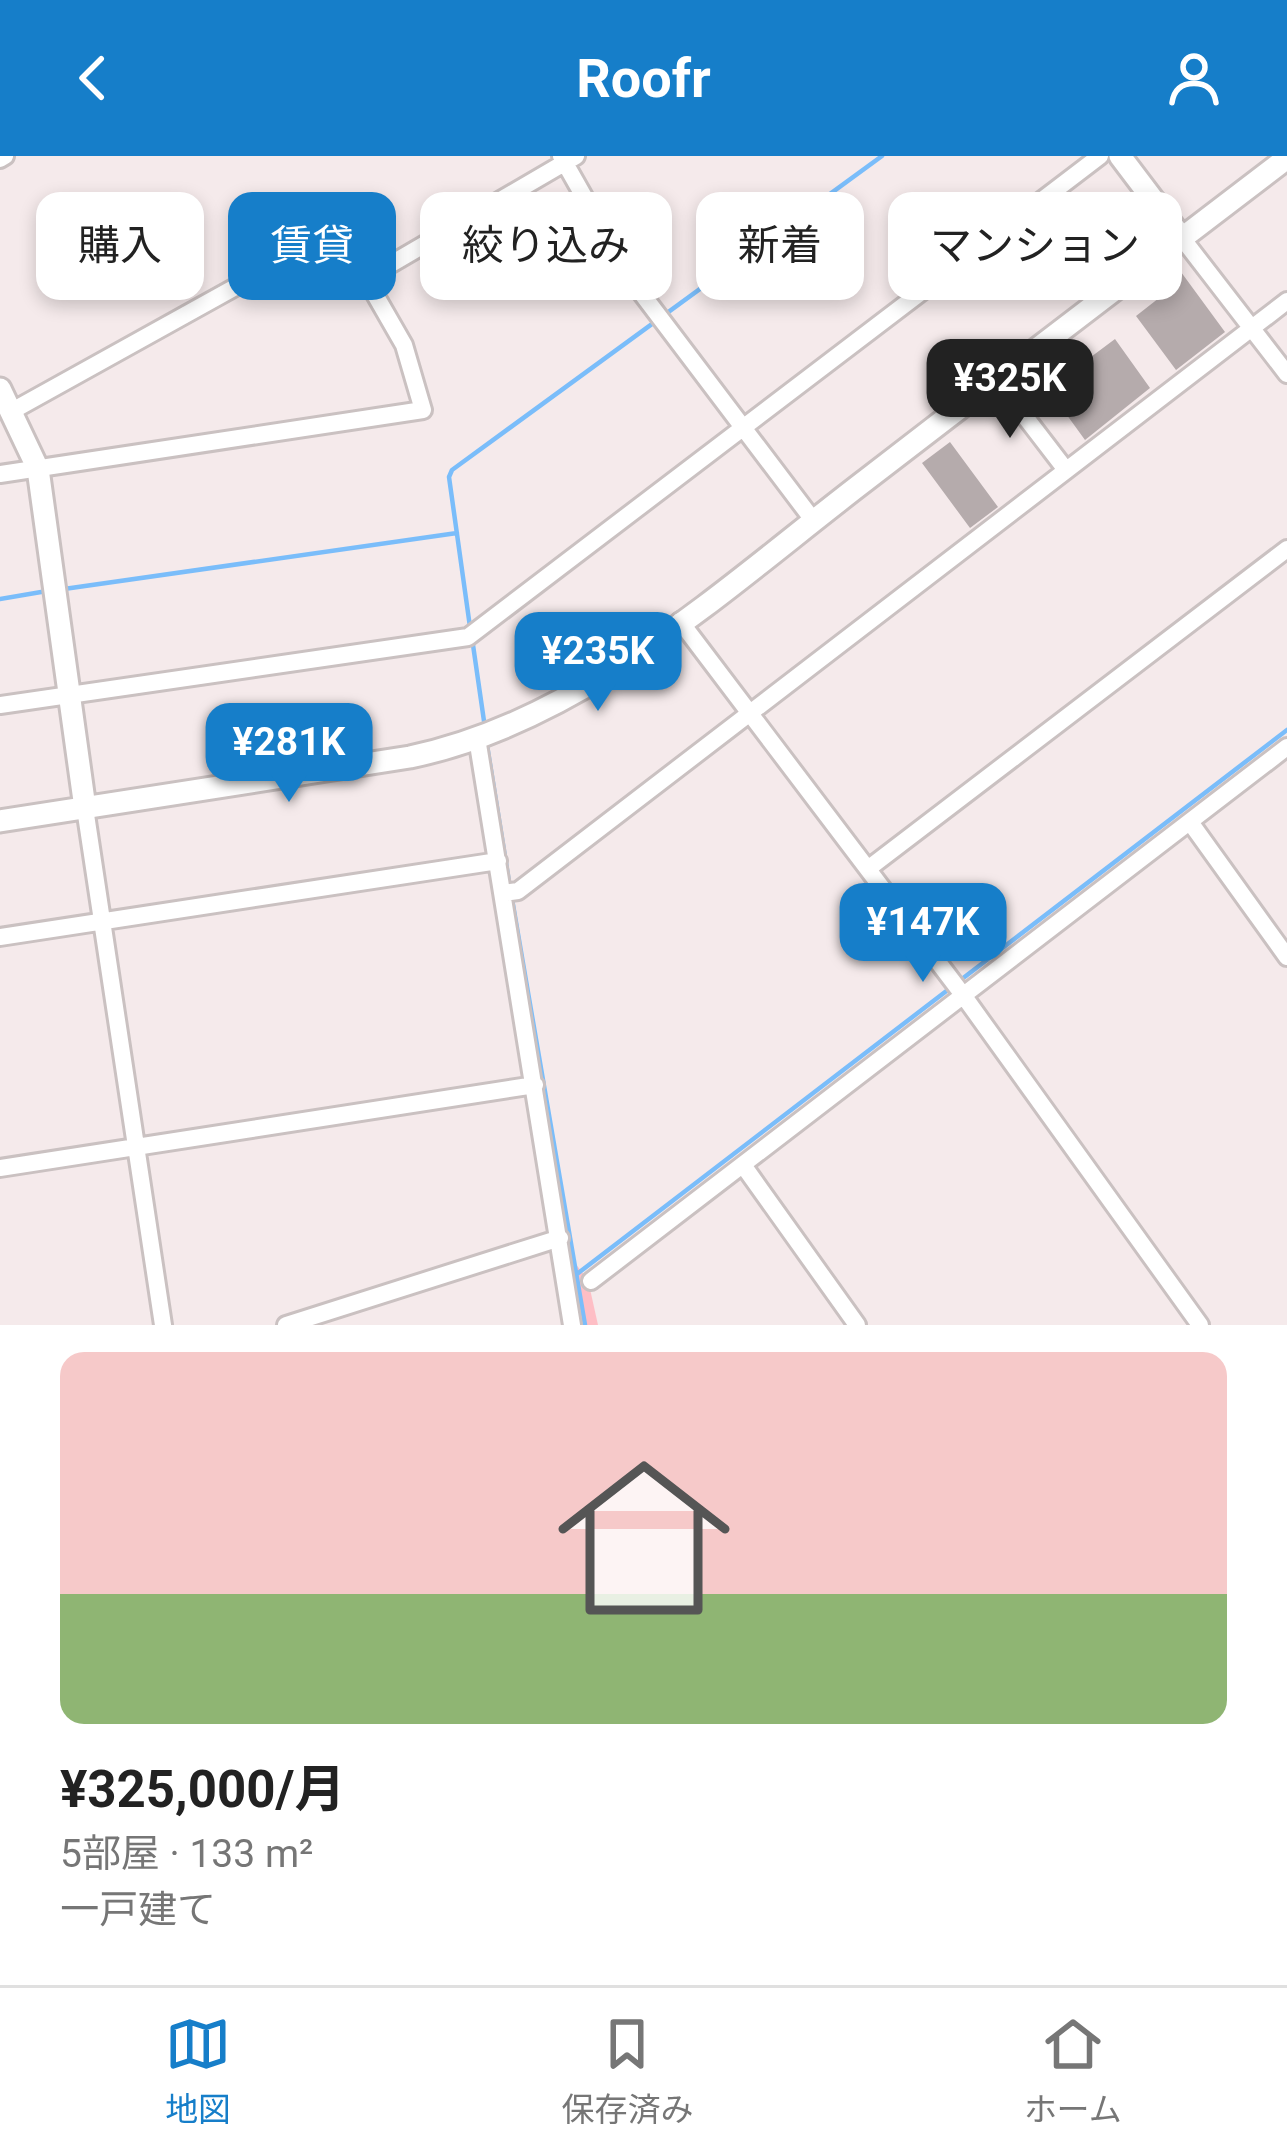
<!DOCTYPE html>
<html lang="ja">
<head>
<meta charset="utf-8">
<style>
  body { margin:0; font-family:Roboto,"Noto Sans JP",sans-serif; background:#f2f2f2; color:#222; height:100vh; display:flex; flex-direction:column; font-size:45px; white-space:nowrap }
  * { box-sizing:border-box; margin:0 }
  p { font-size:39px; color:#767676 }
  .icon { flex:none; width:66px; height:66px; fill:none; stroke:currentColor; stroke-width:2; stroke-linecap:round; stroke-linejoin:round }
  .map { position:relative; height:1169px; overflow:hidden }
  .details { display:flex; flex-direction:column; background:#fff; flex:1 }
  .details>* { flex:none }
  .hud { position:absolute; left:36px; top:36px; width:1215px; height:108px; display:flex; gap:24px }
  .price { position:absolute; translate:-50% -102px; padding:0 27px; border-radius:24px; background:#167ec9; color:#fff; font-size:39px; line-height:78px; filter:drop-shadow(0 3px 6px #0008) }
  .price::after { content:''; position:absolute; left:50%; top:72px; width:36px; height:27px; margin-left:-18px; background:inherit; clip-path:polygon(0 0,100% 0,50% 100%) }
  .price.current { background:#222; color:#fff }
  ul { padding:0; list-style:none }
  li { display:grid; align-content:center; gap:24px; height:636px; padding:0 60px }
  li+li { border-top:3px solid #e0e0e0 }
  li span { display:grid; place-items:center; height:372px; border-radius:24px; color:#555 }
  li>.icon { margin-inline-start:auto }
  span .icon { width:216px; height:216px; fill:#fffc; stroke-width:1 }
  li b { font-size:51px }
  .tag { padding:0 42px; border-radius:24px; background:#fff; box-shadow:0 6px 18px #0003; font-size:42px; line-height:108px }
  .tag.current { background:#167ec9; color:#fff }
  header { display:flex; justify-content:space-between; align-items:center; height:156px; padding:0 60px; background:#167ec9; color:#fff; font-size:54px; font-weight:700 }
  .menu { display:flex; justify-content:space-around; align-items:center; height:168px; border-top:3px solid #e0e0e0; background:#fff; font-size:33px; color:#767676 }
  .menu a { display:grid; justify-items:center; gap:6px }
  .menu .current { color:#167ec9 }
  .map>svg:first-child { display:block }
  .green { fill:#febec5 }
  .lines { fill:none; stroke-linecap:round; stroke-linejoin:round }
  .stream { stroke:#7abdfa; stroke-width:4.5 }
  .building { fill:#b5abac }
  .street-casing { stroke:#cac1c1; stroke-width:22 }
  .secondary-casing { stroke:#cac1c1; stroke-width:27 }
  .street { stroke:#fff; stroke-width:16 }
  .secondary { stroke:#fff; stroke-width:21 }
</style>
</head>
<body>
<header><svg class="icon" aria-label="back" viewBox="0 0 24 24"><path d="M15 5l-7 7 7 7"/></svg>Roofr<svg class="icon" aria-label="person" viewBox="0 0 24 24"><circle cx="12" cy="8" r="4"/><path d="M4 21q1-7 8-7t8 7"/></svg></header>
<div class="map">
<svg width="1287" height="1169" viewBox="0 0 1287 1169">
  <rect width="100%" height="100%" fill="#f5eaeb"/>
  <path class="green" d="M575,1107L588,1124L598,1169H575L571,1139Z"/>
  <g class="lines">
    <path class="stream" d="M64,433L457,377
      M0,443L47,435
      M470,471L449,321L452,314L882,0
      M472,482L485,572
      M486,583L510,732
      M512,743L585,1169
      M958,826L1287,574
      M577,1118L949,833"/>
  </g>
  <path class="building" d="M1181,116L1225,176L1176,214L1136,160L1159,142L1154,136Z
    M1115,183L1150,232L1085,284L1048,233Z
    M950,286L998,351L970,372L922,307Z"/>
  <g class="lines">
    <defs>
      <path id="street" d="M561,0L630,122L813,364
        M0,3L5,0
        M1182,82L1287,218
        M367,122L576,0
        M997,224L1066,314
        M0,318L423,254L404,189L338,74L12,255
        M680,465L963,839L1200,1169
        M0,549L468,481L1100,0
        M477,582L572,1169
        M85,652L163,1169
        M1190,666L1287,801
        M869,712L1287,393
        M503,737L518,735L1287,145
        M0,781L498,705
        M743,1009L857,1169
        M0,1012L535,929
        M591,1125L1287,591
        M286,1169L560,1082"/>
      <path id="secondary" d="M1120,0L1182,82
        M0,233L38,313L85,652
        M0,665L410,601C586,564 727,430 866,324C1006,216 1147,109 1287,2"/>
    </defs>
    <use href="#street" class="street-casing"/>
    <use href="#secondary" class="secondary-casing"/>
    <use href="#street" class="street"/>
    <use href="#secondary" class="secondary"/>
  </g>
</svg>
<b class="price current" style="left:1010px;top:285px">¥325K</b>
<b class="price" style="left:598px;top:558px">¥235K</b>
<b class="price" style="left:289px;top:649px">¥281K</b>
<b class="price" style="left:923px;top:829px">¥147K</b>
<div class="hud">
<a class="tag">購入</a>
<a class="tag current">賃貸</a>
<a class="tag">絞り込み</a>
<a class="tag">新着</a>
<a class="tag">マンション</a>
</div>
</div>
<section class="details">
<ul>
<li><span style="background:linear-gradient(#f6c9c9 65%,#8fb573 0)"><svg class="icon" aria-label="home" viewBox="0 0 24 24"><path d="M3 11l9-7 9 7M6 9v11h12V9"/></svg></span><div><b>¥325,000/月</b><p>5部屋 · 133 m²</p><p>一戸建て</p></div></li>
</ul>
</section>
<nav class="menu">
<a class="current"><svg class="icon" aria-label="map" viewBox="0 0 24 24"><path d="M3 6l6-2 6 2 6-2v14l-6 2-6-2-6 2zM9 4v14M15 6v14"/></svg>地図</a>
<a><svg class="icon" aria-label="saved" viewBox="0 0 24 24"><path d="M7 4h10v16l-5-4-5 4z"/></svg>保存済み</a>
<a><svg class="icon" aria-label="home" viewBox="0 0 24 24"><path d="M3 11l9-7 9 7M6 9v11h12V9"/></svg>ホーム</a>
</nav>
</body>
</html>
